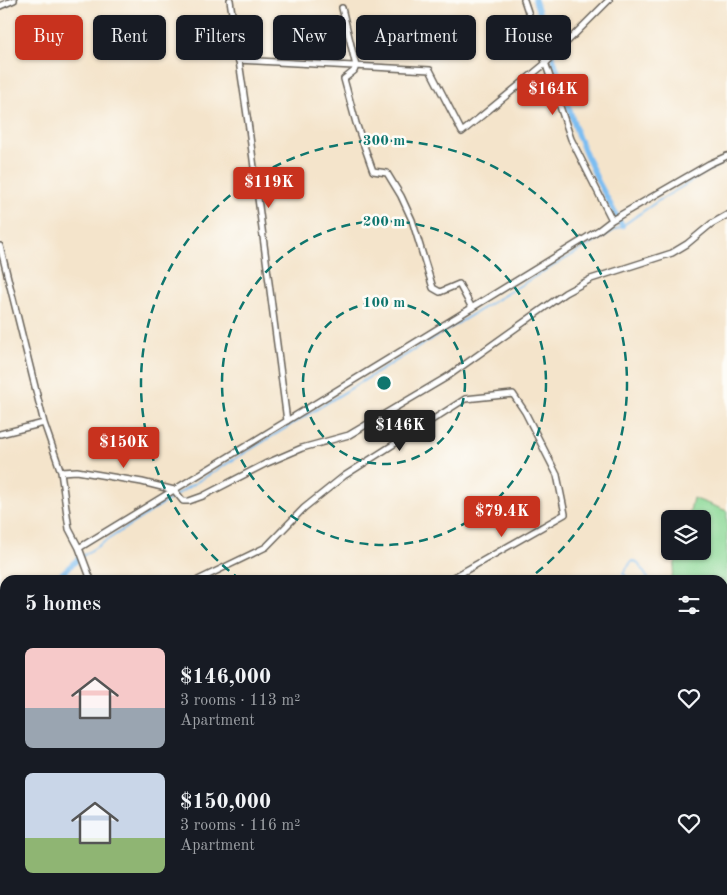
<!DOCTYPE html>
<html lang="en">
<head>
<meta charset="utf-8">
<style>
  body { margin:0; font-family:"Old Standard TT",serif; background:#20242c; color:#f1f3f6; height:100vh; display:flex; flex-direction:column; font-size:19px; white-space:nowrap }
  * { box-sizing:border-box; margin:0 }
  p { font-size:16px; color:#9ea1a6 }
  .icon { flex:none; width:28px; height:28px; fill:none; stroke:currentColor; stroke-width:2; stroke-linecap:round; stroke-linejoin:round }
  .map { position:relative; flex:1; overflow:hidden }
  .panel { position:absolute; left:0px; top:575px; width:728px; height:320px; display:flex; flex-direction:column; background:#171b24; border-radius:15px 15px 0 0; box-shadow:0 1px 4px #0004 }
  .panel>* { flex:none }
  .banner { position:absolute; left:15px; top:15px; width:698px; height:45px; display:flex; gap:10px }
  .buttons { position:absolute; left:661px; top:510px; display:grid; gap:10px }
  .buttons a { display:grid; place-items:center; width:50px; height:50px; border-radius:8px; background:#171b24; box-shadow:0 1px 4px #0004; font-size:25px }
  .price { position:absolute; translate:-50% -42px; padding:0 11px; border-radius:5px; background:#c8321e; color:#fff; font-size:16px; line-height:32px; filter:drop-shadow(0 1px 2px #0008) }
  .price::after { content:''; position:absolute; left:50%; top:30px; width:15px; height:11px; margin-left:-8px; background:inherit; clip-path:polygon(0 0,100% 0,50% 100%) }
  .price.current { background:#222; color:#fff }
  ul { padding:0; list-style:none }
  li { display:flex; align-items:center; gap:15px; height:125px; padding:0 25px }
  li span { display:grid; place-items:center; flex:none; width:140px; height:100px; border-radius:8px; color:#555 }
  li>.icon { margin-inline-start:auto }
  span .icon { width:60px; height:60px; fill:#fffc; stroke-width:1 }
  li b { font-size:21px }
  h2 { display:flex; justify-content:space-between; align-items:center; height:60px; padding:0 25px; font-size:21px }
  .chip { padding:0 18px; border-radius:8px; background:#171b24; box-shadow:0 1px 4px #0004; font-size:18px; line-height:45px }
  .chip.current { background:#c8321e; color:#fff }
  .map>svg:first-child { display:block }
  .green { fill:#8bd896; stroke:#547a59 }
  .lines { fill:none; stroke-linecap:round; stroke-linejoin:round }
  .stream { stroke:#7cbdf1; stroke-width:2 }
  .canal { stroke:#7cbdf1; stroke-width:5.5 }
  .street-casing { stroke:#686259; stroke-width:8 }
  .street { stroke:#fff; stroke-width:5 }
  .ring { fill:none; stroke:#0f766e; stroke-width:2.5; stroke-dasharray:9 6 }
  .centre { fill:#0f766e; stroke:#fdfcf7; stroke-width:2.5 }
  .ring-label { font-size:15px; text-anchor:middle; font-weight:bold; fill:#0f766e; stroke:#fdfcf7; stroke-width:5; stroke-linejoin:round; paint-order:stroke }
</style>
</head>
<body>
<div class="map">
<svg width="727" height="895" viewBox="0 0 727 895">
  <rect width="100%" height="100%" fill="#fdfcf7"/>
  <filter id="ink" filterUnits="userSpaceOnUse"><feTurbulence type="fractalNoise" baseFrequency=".02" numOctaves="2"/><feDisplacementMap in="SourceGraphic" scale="10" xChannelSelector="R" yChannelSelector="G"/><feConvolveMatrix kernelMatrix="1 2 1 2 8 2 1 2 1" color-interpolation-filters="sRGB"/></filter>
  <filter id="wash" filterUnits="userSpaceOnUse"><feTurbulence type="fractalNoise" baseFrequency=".0096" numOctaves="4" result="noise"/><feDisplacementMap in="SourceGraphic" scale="20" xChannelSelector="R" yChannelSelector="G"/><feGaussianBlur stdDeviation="1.12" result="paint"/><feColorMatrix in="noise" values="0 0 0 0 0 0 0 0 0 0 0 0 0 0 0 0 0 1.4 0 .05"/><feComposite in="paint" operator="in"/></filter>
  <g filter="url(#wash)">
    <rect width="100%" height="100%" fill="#f4e4cb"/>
    <path class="green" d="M693,498L727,511V620L723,626L722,580H671L678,551H702V519H688Z"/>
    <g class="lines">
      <path class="stream" d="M78,559L187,488L534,277L622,226L658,201L727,160
        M629,580L623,573L632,561L637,562L649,580
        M722,647L727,639
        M118,895L129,890
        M613,895L617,890"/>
      <path class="canal" d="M535,0L578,136L598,181L622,226
        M55,580L78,559
        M0,631L5,627"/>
    </g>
  </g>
  <g filter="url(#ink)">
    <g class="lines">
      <defs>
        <path id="street" d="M230,0L249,129L287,421
          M524,0L571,139L612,220
          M0,6L14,0
          M342,8L356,66L354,71L344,79L356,123L373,171L387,173L401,196L412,220L433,288L440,292L459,284L472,308
          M238,60L430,70L462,132L546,63L609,0
          M0,246L44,423L61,472L69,529L79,548L91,580
          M0,434L44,423
          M61,472L77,471L142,482L174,490L183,501H189L203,496L265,464L302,448L349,435L447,377L565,293L591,279L672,253L687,244L711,224L727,215
          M79,548L599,230L612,220L709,164L727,156
          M198,580L266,547L304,508L344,476L465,399L513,394L525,412L557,475L565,514L449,580
          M0,674L5,671
          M722,780L727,776
          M66,895L76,890
          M94,895V890
          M313,895L316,890
          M625,895L629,890"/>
      </defs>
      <use href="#street" class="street-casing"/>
      <use href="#street" class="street"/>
    </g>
  </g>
  <g class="ring">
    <circle cx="384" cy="383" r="81"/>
    <circle cx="384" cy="383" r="162"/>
    <path d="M241 580A243 243 0 1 1 527 580"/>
  </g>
  <circle cx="384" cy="383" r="8" class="centre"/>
  <g class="ring-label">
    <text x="384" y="145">300 m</text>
    <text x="384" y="226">200 m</text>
    <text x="384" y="307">100 m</text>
  </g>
</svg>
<div class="buttons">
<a><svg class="icon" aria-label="layers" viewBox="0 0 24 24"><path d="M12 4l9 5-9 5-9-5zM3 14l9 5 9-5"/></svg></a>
</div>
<b class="price" style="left:553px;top:116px">$164K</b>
<b class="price" style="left:269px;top:209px">$119K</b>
<b class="price current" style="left:400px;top:452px">$146K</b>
<b class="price" style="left:124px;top:469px">$150K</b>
<b class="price" style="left:502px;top:538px">$79.4K</b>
<div class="banner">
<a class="chip current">Buy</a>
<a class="chip">Rent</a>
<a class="chip">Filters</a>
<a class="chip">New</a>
<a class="chip">Apartment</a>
<a class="chip">House</a>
</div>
<section class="panel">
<h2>5 homes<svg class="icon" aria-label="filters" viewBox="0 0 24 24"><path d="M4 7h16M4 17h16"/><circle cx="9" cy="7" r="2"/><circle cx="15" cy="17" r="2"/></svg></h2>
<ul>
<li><span style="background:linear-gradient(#f6c9c9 60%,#9aa5b1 0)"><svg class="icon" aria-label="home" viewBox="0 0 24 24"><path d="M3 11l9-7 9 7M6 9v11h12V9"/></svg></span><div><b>$146,000</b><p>3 rooms · 113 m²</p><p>Apartment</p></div><svg class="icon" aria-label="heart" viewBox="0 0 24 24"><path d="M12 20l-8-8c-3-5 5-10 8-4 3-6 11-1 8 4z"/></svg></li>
<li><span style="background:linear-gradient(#c9d6e8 65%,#8fb573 0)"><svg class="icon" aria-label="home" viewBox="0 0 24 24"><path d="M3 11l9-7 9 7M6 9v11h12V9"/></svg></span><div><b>$150,000</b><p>3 rooms · 116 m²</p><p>Apartment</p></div><svg class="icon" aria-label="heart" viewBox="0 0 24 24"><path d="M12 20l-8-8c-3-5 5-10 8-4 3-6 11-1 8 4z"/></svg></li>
</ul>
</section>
</div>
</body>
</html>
